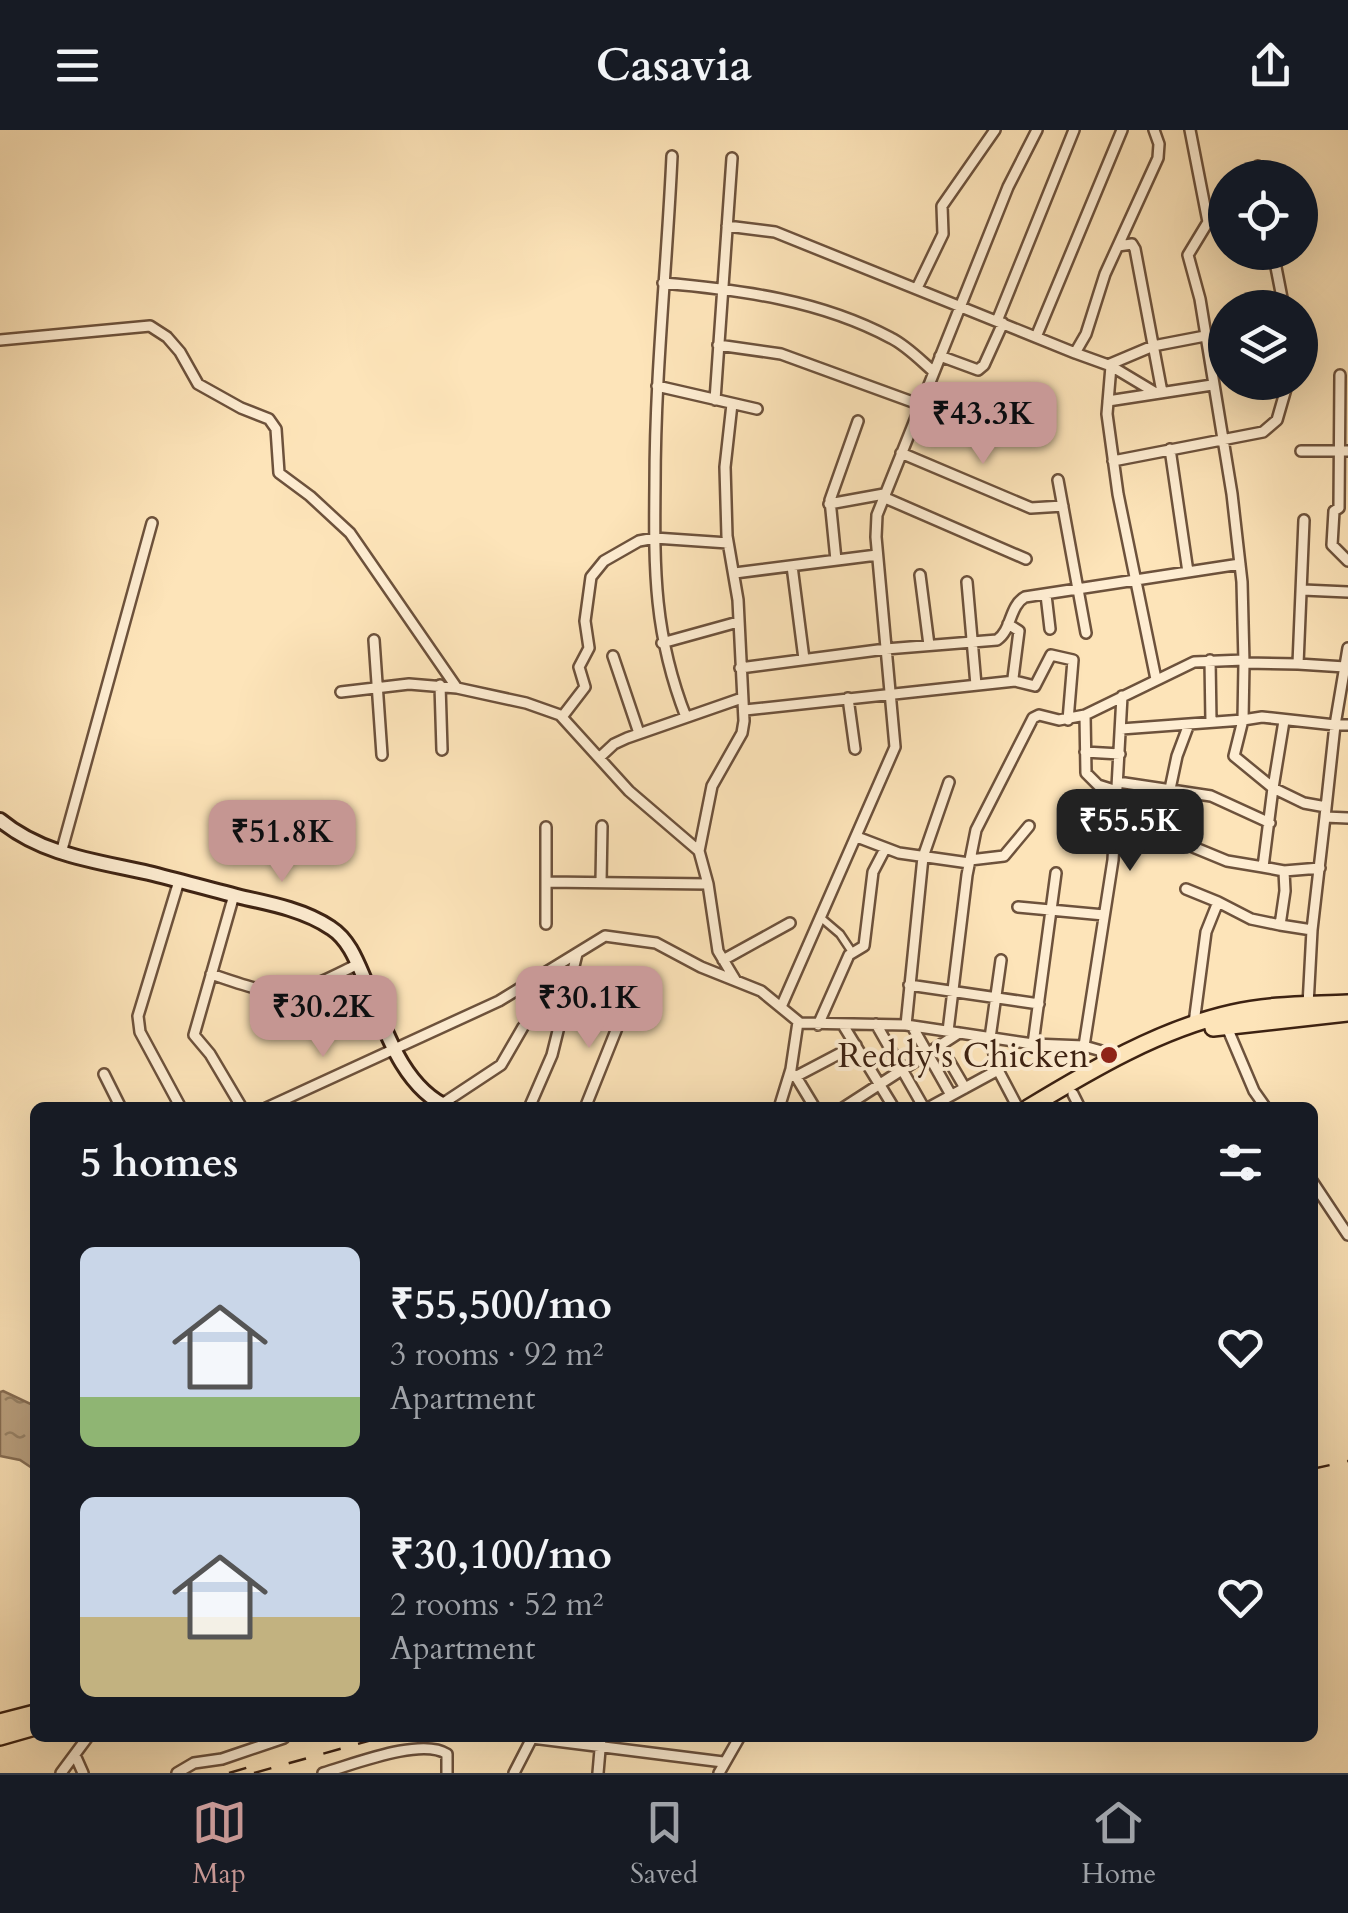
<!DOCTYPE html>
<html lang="en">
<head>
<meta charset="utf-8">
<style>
  body { margin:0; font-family:Cardo,serif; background:#20242c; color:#f1f3f6; height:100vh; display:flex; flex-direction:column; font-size:38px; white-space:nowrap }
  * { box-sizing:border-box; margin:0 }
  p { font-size:32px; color:#9ea1a6 }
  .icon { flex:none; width:55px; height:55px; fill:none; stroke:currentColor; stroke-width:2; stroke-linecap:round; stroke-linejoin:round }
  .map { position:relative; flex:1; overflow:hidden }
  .side { position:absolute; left:30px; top:972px; width:1288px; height:640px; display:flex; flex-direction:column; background:#171b24; border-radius:15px; box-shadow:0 10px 40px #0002 }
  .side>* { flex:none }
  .fabs { position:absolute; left:1208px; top:30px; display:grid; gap:20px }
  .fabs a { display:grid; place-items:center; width:110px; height:110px; border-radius:50%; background:#171b24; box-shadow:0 10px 40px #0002; font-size:50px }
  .price { position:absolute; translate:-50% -85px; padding:0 22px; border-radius:20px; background:#c59692; color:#111; font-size:32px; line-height:65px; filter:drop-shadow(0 2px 5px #0008) }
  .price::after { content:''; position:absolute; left:50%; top:60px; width:30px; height:22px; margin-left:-15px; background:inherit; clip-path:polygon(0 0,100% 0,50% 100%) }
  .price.current { background:#222; color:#fff }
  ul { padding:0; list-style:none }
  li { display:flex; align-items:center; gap:30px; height:250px; padding:0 50px }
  li span { display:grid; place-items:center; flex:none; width:280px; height:200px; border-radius:15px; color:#555 }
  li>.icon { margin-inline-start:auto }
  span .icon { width:120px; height:120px; fill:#fffc; stroke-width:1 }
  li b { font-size:42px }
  h2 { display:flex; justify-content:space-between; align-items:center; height:120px; padding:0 50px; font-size:42px }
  header { display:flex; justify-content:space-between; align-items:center; height:130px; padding:0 50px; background:#171b24; font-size:45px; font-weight:700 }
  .menu { display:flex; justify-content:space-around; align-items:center; height:140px; border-top:2px solid #363941; background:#171b24; font-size:28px; color:#9ea1a6 }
  .menu a { display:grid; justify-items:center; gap:5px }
  .menu .current { color:#c59692 }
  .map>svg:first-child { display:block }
  .water { fill:url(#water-ripples); stroke:#896f54; stroke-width:2.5 }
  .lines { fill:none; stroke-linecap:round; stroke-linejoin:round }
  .pedestrian-casing { stroke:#6d523c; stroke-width:11 }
  .minor-casing { stroke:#6d523c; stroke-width:14 }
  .secondary-casing { stroke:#3d2212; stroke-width:18 }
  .trunk-casing { stroke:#3d2212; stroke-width:20 }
  .pedestrian { stroke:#feedd2; stroke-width:6 }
  .minor { stroke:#feedd2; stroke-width:9 }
  .secondary { stroke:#feedd2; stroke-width:12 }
  .trunk { stroke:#fde4b9; stroke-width:15 }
  .rail { stroke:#3d2212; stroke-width:2.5; stroke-dasharray:18 18; stroke-linecap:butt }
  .poi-dot { fill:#8f2418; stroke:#feedd2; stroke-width:4 }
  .labels { text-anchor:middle; stroke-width:8; stroke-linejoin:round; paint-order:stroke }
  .poi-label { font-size:35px; fill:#3d2212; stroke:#feedd2; text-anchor:end }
</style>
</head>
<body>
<header><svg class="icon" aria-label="menu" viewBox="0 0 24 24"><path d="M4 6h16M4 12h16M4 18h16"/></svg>Casavia<svg class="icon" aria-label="share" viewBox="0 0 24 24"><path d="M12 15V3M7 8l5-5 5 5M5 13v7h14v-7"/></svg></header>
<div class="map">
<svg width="1348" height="1643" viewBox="0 0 1348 1643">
  <defs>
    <pattern id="water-ripples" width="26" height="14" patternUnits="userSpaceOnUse" patternTransform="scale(2.5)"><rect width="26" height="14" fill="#bca280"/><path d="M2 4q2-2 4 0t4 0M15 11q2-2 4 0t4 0" fill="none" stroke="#9a8467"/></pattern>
  </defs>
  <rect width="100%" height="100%" fill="#fde4b9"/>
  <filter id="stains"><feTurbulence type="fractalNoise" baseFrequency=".002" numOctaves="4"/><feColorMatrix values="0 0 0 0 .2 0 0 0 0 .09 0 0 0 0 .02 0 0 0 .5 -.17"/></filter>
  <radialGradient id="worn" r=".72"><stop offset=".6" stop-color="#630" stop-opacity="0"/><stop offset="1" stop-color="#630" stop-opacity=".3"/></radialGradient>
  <path class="water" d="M3,1261L35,1276V1340L20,1330L0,1326V1262Z"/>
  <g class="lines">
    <defs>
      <path id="pedestrian" d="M820,787L840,804L852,822"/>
      <path id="minor" d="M1154,0L1159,14L1158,28L1105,144L1086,204L1075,223L1111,236L1107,284L1118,364L1156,549
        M1190,0L1208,92L1188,125L1200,169L1232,364L1242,452L1244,533
        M672,26C667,136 655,244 655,354C654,441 654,505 686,587
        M1258,36L1259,48
        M727,96L775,102L1075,223
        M1118,116L1132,114L1135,119L1162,262
        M1273,122L1284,178
        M663,153C741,160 820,170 891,208C907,216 920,230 934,242
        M917,158L943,104L942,76L995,0
        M997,191L1074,0
        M1036,207L1122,0
        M0,210L150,196L167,207L180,222L198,254L241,278L269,289L276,299L279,343L310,366L350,403L457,558L526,573L560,585L629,661L699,721L708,754L718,821L736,851
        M718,215L781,224L973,294
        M940,226L978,240L984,235L1003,193
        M1108,235L1153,216L1205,206
        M1111,236L1156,263
        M1340,245L1339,378L1334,381L1332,415L1348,431
        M657,256L757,279
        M715,270L732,28
        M1108,271L1212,255
        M1170,319L1188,442
        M1301,321H1348
        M901,323L1031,378L1063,376
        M1113,331L1263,302L1277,290L1288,252
        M1058,350L1086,503
        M883,367L1026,429
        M829,374L884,364
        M836,430L830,370L858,291
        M792,436L804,529
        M735,443L877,425
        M920,445L929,515
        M967,452L976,555
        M1303,460L1348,462
        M1046,465L1050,499
        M1008,494L1019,501L1013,548L1015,551L1035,556L1051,525L1073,530L1068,590
        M374,510L382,625
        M662,513L738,492
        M1348,518L1335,595H1348
        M613,526L639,603
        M1210,530L1211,592
        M1298,534L1345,537
        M740,538L886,519L997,510C1012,500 1009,476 1025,467L1240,434
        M440,555L442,620
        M341,562L409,554L457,558
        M848,568L855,619
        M745,580L1015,551
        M1085,585L1086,643L1098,655L1117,661
        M562,587L585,557L579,537L589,518L585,491L591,447L604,431L639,411L655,408L728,413
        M1284,591L1273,658L1234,626L1243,590L1262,587L1335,595L1325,687L1348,688
        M1121,599L1243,590L1244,533L1298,534L1304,390
        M1085,622L1120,624
        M599,628L614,614L627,608L742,568
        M1118,652L1211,666L1270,693
        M1170,659L1177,626L1189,594
        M1114,702L1159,703L1227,731L1263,737
        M857,707L899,723L969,733
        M699,721L712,656L742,603L744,591L738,470L727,406L725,337L732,274
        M61,723L152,393
        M970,730L1004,726L1029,696
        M1284,741L1263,737L1273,658L1304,673L1326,677
        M179,751L138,886L140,902L181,978
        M546,752L708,754
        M601,752L602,696
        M1186,759L1218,772
        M234,765L194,905L210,924L242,978
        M1018,777L1104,785
        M546,794V697
        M1312,800L1280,795L1285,761L1284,741L1320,738
        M723,830L790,793
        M1001,830L990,908L998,940L1018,978
        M211,844C286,870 288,869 358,834
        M909,855L1039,874
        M1308,875L1312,800L1325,687
        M781,877L895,617L876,407L877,385L1008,57L1037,0
        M562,879L609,890L617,898L585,978
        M1194,893L1206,802L1218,772L1251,789L1280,795
        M876,894L924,978
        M818,895L849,825L864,816L873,742L885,719
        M843,895L894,978
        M906,895L923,727L949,652
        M1226,895L1254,961L1266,978
        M912,896L951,965
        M948,901L967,745L976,700L1033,588L1039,585L1059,590L1085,585L1194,532L1244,530
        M1033,914L1056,743
        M1084,916L1113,730L1122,566
        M941,917L965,958
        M104,944L121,978
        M795,945L815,978
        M795,947L856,915
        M1073,964L1080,978
        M442,974L501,935L523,897
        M266,978L499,871L605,806L656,813L701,837L761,861L800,893L906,895L1033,914L1084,916L1119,926
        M529,978L552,925L577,824
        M779,978L791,939L798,892
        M843,978L959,903
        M928,978L998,940
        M1312,1051L1348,1105
        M75,1625L83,1643
        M61,1643L87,1608
        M177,1643L194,1633L222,1629L284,1608
        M323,1643C352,1635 421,1607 447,1624V1643
        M514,1643L532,1608L723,1632
        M598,1643L601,1608
        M719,1643L739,1608"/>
      <path id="secondary" d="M0,690C42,725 96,731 149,743C181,751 213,760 245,768C273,774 306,781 331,798C348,809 356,829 364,848C383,893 401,958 450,978"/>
      <path id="trunk" d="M1213,898L1348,883
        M1028,978C1091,940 1160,899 1232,883C1270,874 1310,875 1348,873
        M0,1592L35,1583
        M0,1607L35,1597"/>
    </defs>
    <use href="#pedestrian" class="pedestrian-casing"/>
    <use href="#minor" class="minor-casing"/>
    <use href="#secondary" class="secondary-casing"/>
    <use href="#trunk" class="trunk-casing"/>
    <use href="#pedestrian" class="pedestrian"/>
    <use href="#minor" class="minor"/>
    <use href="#secondary" class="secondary"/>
    <use href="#trunk" class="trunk"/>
    <path class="rail" d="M1312,1339L1348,1331
      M229,1643L263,1633
      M254,1643L379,1608"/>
  </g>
  <circle class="poi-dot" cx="1109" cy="925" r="10"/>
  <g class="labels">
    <g class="poi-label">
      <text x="1089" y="937">Reddy's Chicken</text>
    </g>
  </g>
  <rect width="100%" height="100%" filter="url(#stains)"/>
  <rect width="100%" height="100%" fill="url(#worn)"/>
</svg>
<div class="fabs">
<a><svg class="icon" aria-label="locate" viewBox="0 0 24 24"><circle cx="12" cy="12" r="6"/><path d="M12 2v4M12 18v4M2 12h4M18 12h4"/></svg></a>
<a><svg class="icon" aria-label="layers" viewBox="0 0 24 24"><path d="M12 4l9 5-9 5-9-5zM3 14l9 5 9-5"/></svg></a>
</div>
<b class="price" style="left:983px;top:337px">₹43.3K</b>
<b class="price current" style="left:1130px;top:744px">₹55.5K</b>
<b class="price" style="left:282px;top:755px">₹51.8K</b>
<b class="price" style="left:589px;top:921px">₹30.1K</b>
<b class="price" style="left:323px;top:930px">₹30.2K</b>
<section class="side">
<h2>5 homes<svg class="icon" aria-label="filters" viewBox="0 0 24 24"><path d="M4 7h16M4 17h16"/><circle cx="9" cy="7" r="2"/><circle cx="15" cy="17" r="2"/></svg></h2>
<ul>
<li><span style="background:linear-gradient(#c9d6e8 75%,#8fb573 0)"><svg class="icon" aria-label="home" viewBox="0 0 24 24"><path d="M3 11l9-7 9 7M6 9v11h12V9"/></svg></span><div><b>₹55,500/mo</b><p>3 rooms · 92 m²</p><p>Apartment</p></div><svg class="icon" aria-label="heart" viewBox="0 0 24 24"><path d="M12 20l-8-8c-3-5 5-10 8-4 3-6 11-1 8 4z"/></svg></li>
<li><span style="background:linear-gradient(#c9d6e8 60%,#c2b280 0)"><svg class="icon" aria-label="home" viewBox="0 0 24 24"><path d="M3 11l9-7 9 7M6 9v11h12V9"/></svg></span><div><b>₹30,100/mo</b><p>2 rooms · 52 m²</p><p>Apartment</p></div><svg class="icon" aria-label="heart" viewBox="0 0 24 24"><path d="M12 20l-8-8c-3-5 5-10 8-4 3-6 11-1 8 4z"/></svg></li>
</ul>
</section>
</div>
<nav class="menu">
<a class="current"><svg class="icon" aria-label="map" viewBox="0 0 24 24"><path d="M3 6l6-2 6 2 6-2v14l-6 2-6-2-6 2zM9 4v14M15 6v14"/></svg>Map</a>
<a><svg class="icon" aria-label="saved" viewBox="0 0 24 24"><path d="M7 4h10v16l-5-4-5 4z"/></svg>Saved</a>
<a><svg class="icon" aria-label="home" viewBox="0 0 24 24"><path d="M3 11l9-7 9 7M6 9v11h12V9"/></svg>Home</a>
</nav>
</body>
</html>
